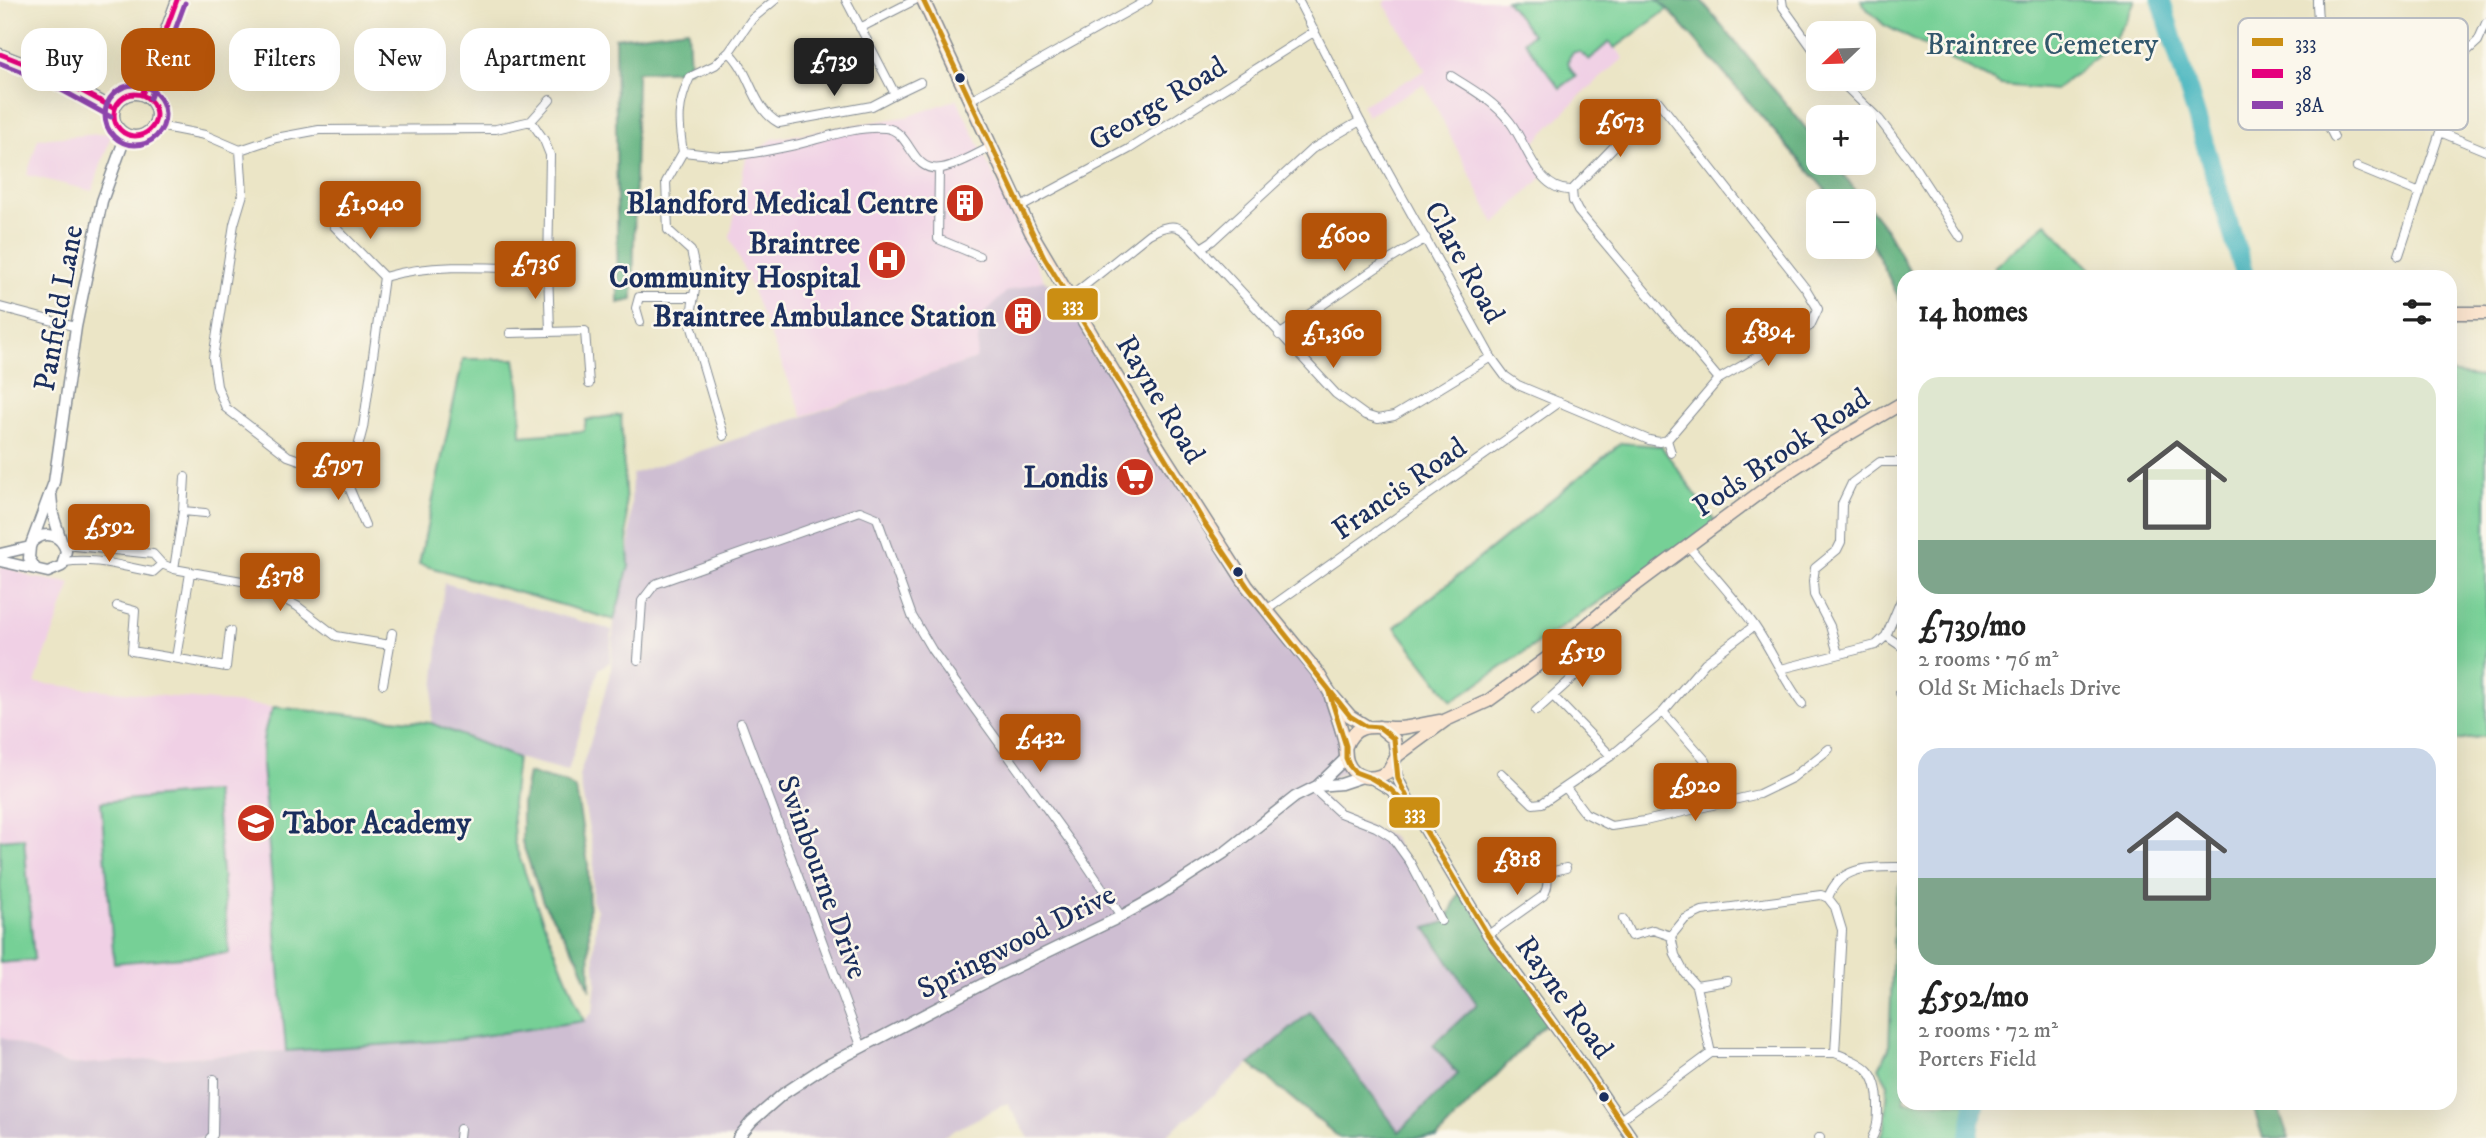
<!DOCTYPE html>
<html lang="en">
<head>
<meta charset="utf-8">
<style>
  body { margin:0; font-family:"IM FELL DW Pica",serif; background:#f6f6f6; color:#222; height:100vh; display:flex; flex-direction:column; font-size:26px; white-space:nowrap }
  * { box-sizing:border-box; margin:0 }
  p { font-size:23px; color:#767676 }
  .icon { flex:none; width:38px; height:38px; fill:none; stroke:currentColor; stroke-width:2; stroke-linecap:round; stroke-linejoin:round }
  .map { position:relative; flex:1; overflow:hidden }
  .sheet { position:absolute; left:1897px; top:270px; width:560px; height:840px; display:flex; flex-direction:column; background:#fff; border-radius:21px; box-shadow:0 7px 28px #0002 }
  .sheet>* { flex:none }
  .hud { position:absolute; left:21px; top:28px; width:665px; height:63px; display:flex; gap:14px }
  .needle { width:46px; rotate:247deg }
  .fabs { position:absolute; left:1806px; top:21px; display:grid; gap:14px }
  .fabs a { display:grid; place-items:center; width:70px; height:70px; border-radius:14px; background:#fff; box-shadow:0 7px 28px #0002; font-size:35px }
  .price { position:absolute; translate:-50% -60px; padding:0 16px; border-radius:7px; background:#b45309; color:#fff; font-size:23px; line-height:46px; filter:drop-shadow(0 2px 4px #0008) }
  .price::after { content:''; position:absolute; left:50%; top:42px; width:21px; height:16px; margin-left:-10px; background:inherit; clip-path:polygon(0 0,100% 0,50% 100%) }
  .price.selected { background:#222; color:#fff }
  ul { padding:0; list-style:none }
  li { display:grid; align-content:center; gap:14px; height:371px; padding:0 21px }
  li span { display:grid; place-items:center; height:217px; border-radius:21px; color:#555 }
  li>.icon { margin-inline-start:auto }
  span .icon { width:126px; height:126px; fill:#fffc; stroke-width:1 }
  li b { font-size:30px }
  h2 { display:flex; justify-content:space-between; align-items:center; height:84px; padding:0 21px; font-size:30px }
  .tag { padding:0 24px; border-radius:21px; background:#fff; box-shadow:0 7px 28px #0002; font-size:24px; line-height:63px }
  .tag.selected { background:#b45309; color:#fff }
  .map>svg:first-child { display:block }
  .built { fill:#f0d0e5 }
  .industrial { fill:#cebed2 }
  .green { fill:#76d096; stroke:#48807a; stroke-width:2 }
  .forest { fill:#60b27f; stroke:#3e706e; stroke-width:2 }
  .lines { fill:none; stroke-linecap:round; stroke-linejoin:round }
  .river { stroke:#47b6bf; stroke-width:19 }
  .minor-casing { stroke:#838a92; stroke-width:10 }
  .tertiary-casing { stroke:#838a92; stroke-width:13 }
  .secondary-casing { stroke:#838a92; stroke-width:15 }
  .minor { stroke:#fff; stroke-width:8 }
  .tertiary { stroke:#fff; stroke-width:10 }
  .secondary { stroke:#fce5cf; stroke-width:12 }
  .bus-1-casing { stroke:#fbf7ec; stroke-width:10 }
  .bus-2-casing { stroke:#fbf7ec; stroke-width:10 }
  .bus-3-casing { stroke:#fbf7ec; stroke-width:10 }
  .bus-1 { stroke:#cb8e13; stroke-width:5 }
  .bus-2 { stroke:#e5007d; stroke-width:5 }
  .bus-3 { stroke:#8e44ad; stroke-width:5 }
  .bus-dot { fill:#1b2f5e; stroke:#fbf7ec; stroke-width:2.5 }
  .labels { text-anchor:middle; stroke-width:5; stroke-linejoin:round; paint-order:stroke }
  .park-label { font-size:30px; fill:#32576c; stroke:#fbf7ec }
  .street-label { font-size:30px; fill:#1b2f5e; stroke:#fbf7ec }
  .poi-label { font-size:30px; font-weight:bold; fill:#1b2f5e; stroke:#fbf7ec; text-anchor:end }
  .key { fill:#fbf7ec; stroke:#b8bbc1; stroke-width:2 }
  .key-label { font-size:19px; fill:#1b2f5e }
  .line-badge { stroke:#fbf7ec; stroke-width:2.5 }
  .badge-label { font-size:19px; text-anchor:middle; font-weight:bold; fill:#fff }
</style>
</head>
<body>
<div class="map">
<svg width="2486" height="1138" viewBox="0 0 2486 1138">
  <rect width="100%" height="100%" fill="#fbf7ec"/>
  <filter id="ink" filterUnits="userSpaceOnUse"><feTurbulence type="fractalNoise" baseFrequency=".0143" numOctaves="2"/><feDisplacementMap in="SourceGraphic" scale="14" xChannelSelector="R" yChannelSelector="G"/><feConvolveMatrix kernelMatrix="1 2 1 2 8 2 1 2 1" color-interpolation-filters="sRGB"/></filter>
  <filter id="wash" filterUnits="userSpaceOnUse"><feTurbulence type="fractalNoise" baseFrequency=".00686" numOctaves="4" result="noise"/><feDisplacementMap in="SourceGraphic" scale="28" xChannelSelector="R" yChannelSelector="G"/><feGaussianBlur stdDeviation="1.57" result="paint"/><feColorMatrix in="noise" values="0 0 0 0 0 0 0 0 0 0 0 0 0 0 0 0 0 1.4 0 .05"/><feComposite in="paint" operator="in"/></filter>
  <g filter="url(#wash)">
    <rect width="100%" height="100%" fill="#ebe5c6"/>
    <path class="built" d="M1387,0H1657L1668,9L1615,47L1624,58L1582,94L1531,146L1546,173L1495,224L1424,84L1367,116L1362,105L1426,70L1384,4Z
      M957,99L1044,280L1006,292L976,359L803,416L730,237L746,158L773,139L910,116Z
      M112,133L92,191L27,175L38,139Z
      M0,567L13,569L31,577L71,583L35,683L431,723L517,758L512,804L514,842L537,906L455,1040L69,1065L0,1037Z"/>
    <path class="industrial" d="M1044,280L1069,298L1205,524L1318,673L1351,768L1313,788L1340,813L1392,837L1429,900L1446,922L1426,929L1477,1004L1458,1074L1398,1132L1310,1013L1163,1138H1029L1007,1103L940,1138H0V1037L69,1065L455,1040L584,1021L593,1012L596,981L594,950L597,910L592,900L594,857L579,776L597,721L611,669L614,620L629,566L632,474L976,359L981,317L1006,292Z
      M444,583L612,630L610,662L599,669L568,771L517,758L431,723Z"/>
    <path class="green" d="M1506,0H1657L1668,9L1615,48L1609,42L1589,60L1580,52H1574C1564,60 1569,67 1576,76L1560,88L1524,41L1532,34Z
      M1861,0H2135L2125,22L2108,48L2055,90L2001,85L1884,25L1867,9Z
      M2046,223L2097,276H2003L1994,267Z
      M463,359H515L520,391L521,436L584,431L586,420L621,415L629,566L614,620L419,564Z
      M2450,373L2486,378V736L2450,742Z
      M1621,443L1661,446L1716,523L1452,701L1395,627Z
      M274,707L431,723L517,758L512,804L514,842L537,906L584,1021L455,1040L286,1051L262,766C262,743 263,727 274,707Z
      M215,792L229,953L114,963L101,802Z
      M24,838L34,960L0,963V840Z
      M1904,871V1102L1975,1103L1969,1138L1881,1137L1885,1127L1888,1084L1879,1068L1889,1049L1895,900Z"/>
    <path class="forest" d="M1657,0H1701L1818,143V163H1834L1886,229L1912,276H1904V309L1872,243L1864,234V201H1835L1668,9Z
      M688,29L690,70L637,72L633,300L618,303L615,38Z
      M528,773L566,783L576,790L588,864L590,990L578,958L543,902L522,842V803Z
      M1460,890L1550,1019L1437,1138H1340L1250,1064L1310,1012L1399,1132L1458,1074L1433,1045L1477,1004L1426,928L1446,922Z
      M2252,1103H2276L2289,1138H2263Z"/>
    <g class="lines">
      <path class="river" d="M2161,0L2245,276
        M1969,1138L1975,1102"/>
    </g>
  </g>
  <g filter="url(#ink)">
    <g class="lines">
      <defs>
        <path id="minor" d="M775,0L752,19L729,52L715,65L690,77C677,105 678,122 683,152C695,153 708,155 721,156C744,156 772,150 795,145C824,138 855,126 885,128C912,130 910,174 942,168C959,165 976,154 991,147
          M1298,0L1360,121L1491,357L1505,376L1518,385L1649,440L1659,442L1667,440
          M1782,0L1783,7L1818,56
          M2317,0C2317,25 2322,56 2352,59C2361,60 2371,58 2380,57C2405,56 2431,57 2456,61L2478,41L2486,23
          M860,28L915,0
          M729,52C751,71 752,109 779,123L872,106L895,94L846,0
          M1451,76C1472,89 1495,102 1510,122C1528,145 1537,192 1572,190
          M1838,79L1879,119L1910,160L1961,238
          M895,94L920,82
          M970,100L1148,0
          M531,121L550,100
          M153,125L205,135L240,150L276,138L319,130L496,129L531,121L544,140L550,155L548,270L550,331
          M2440,132L2486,151
          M2334,137L2323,115L2339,56
          M240,150L243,194L234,224L213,358L217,386L226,408L288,456L319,467L340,466
          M683,152L666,182L668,230L691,251L697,277L690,321L724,436
          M2357,167L2420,193
          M939,169L938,239L979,256
          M1019,208L1129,149L1315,31
          M334,226L384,277
          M1201,248L1336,394L1365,415L1378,419L1394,416L1491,357
          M2399,255L2440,132L2452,112L2458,86L2456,61
          M1069,298L1149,234C1177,219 1181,227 1201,248L1212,241L1312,149L1360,121
          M0,307L76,327
          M640,322L636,308L639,297H694
          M510,333L585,331L589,384
          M1279,335L1376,268L1426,238
          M1667,440L1719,379L1810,326L1818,309L1806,289L1658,101L1572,190L1573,201L1578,211L1719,379
          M1667,440L1671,453
          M340,466L357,451L363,428L384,277C435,262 495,268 548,270
          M340,466L365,525
          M183,511L205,513
          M65,545L153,554L162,564L174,569L253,583L297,606L336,636L390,645L383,684
          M1688,546C1711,572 1734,597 1754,625C1772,651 1783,679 1802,704
          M65,562C95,557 123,567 153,572L162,564
          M174,569L183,511L185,477
          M117,606L135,611L132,651L226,667L230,631
          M1265,611L1559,402
          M1886,636L1904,648
          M390,645L392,633
          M1838,654L1830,626L1814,595L1813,581L1815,568L1837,550L1841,542L1842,504L1852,483L1880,462H1904
          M176,658L190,573
          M638,660L642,601L655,584L860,511L877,518L912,616L932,650L1078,852L1121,916
          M1781,669L1876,645L1886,636L1904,593
          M1900,693L1904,689
          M1553,696L1611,756
          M1536,711L1608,646
          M1663,712L1706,761L1720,802
          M741,723L862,1048
          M1501,773L1533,804L1542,803L1611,756L1663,712L1705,663L1754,626
          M1313,788L1340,813L1376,827L1392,837L1410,862L1441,921
          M1566,788L1585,813L1611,826L1645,821L1759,794L1792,778L1829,749
          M1546,873L1566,868
          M1828,898C1839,866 1870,867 1899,867
          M1488,935L1543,896C1554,879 1543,866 1530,854
          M1671,936L1675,955L1684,972L1696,986L1711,1053
          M1696,986L1727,981
          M1835,1053C1865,1065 1878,1070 1878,1105C1878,1117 1878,1127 1872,1138
          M1620,1120L1711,1053H1835L1842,930L1835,907L1828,898L1821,895L1702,911L1685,919L1671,936L1653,930L1631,936L1623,919
          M210,1138L213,1135L214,1079
          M459,1138L460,1129
          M1818,1138H1820"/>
        <path id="tertiary" d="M0,54L51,74L115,109
          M114 115a21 21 0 1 1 42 0a21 21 0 1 1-42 0Z
          M142,95L177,0
          M51,495L53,515L61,540
          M0,554L30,547
          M0,561L48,572L62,566L66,551C61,534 45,530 32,542
          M35,568L29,558L30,547L54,482L76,327L102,201L126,135
          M1394,765L1398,779L1415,813L1488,935L1582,1064L1632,1138
          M1371,778L1391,790L1411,809
          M1317,786L1346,758
          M738,1138L752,1121L783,1094L824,1067L1000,975L1116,919L1159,895L1224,853L1295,797L1317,786L1341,784L1362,777"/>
        <path id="secondary" d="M923,0L1031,232L1159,448L1247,586L1318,673L1330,693L1350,716L1366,726
          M2450,313H2486
          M1331,697C1335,712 1343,729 1345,745C1346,750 1345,755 1347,761C1354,780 1373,781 1388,772L1397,756L1394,739L1379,727
          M1346,746C1356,719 1378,729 1400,728C1413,727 1427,723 1440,721
          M1397,756L1446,720L1488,701L1554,653L1621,596L1782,476L1830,445L1904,402"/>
      </defs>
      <use href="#minor" class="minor-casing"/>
      <use href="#tertiary" class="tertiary-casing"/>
      <use href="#secondary" class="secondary-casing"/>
      <use href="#minor" class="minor"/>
      <use href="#tertiary" class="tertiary"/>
      <use href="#secondary" class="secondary"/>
      <defs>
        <path id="bus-1" d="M923,0L1044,257L1205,524L1247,586L1350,716L1366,726L1379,727L1394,739L1398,779L1415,813L1488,935L1582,1064L1632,1138
          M1329,692L1346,746V758L1349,765L1355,772L1371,778L1391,790L1416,814"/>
        <path id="bus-2" d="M0,54L51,74L115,109
          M114 115a21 21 0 1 1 42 0a21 21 0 1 1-42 0Z
          M142,95L177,0"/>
        <path id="bus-3" d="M0,63L47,82L111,117
          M105 115a30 30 0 1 1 60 0a30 30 0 1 1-60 0Z
          M150,98L185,3"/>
      </defs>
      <use href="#bus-1" class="bus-1-casing"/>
      <use href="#bus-2" class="bus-2-casing"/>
      <use href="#bus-3" class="bus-3-casing"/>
      <use href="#bus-1" class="bus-1"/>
      <use href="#bus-2" class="bus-2"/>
      <use href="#bus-3" class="bus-3"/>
    </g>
  </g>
  <defs>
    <symbol id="building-disc" viewBox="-11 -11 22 22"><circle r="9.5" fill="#c8321e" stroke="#fbf7ec"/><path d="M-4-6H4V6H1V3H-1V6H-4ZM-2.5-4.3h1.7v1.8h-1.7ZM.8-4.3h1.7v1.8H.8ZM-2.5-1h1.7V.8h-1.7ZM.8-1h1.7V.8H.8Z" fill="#fff"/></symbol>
    <symbol id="hospital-disc" viewBox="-11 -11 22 22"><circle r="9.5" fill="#c8321e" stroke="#fbf7ec"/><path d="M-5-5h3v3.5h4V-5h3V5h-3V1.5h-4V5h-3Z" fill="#fff"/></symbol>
    <symbol id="supermarket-disc" viewBox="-11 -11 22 22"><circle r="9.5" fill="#c8321e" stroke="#fbf7ec"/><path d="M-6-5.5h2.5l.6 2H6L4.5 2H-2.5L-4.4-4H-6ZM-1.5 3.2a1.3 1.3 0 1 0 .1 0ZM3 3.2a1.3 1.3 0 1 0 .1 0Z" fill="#fff"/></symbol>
    <symbol id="school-disc" viewBox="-11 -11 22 22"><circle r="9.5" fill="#c8321e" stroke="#fbf7ec"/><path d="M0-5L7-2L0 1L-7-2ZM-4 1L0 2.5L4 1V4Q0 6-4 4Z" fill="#fff"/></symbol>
  </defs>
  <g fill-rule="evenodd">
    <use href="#building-disc" x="943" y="181" width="44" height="44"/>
    <use href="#hospital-disc" x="865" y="238" width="44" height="44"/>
    <use href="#building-disc" x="1001" y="294" width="44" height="44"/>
    <use href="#supermarket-disc" x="1113" y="455" width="44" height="44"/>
    <use href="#school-disc" x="234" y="801" width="44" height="44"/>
  </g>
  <g class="bus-dot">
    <circle cx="960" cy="78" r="6"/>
    <circle cx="1238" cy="572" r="6"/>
    <circle cx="1604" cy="1097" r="6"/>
  </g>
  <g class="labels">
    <g class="park-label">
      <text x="2042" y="54">Braintree Cemetery</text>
    </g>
    <g class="street-label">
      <text transform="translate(1157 103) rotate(-31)" y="10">George Road</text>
      <text transform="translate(1465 262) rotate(61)" y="10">Clare Road</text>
      <text transform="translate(58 308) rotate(-80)" y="10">Panfield Lane</text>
      <text transform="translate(1161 399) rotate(59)" y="10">Rayne Road</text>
      <text transform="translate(1781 452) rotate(-34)" y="10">Pods Brook Road</text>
      <text transform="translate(1399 488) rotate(-35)" y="10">Francis Road</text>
      <text transform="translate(823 877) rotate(70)" y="10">Swinbourne Drive</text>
      <text transform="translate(1016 941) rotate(-27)" y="10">Springwood Drive</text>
      <text transform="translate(1565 997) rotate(54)" y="10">Rayne Road</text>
    </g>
    <g class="poi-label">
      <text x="938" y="213">Blandford Medical Centre</text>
      <text x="860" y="253">Braintree<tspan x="860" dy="34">Community Hospital</tspan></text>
      <text x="996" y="326">Braintree Ambulance Station</text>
      <text x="1108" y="487">Londis</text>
      <text x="283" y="833" text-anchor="start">Tabor Academy</text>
    </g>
  </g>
  <rect x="2238" y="18" width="230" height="112" rx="10" class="key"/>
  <rect x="2252" y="38" width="31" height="8" fill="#cb8e13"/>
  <rect x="2252" y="69" width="31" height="9" fill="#e5007d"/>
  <rect x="2252" y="101" width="31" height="8" fill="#8e44ad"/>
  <g class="key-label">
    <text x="2295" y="49">333</text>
    <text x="2295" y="80">38</text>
    <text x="2295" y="112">38A</text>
  </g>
  <g class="line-badge">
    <rect x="1046" y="287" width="53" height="34" rx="7" fill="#cb8e13"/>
    <rect x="1388" y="796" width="53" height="33" rx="7" fill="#cb8e13"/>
  </g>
  <g class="badge-label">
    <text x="1073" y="311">333</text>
    <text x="1415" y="819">333</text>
  </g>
</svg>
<div class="fabs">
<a><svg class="needle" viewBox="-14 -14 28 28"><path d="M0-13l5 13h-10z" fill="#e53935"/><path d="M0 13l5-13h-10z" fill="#767676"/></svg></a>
<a>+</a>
<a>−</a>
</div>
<b class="price selected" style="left:834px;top:98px">£739</b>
<b class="price" style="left:1620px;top:159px">£673</b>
<b class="price" style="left:370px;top:241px">£1,040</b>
<b class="price" style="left:1344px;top:273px">£600</b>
<b class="price" style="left:535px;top:301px">£736</b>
<b class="price" style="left:1768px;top:368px">£894</b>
<b class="price" style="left:1333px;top:370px">£1,360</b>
<b class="price" style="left:338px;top:502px">£797</b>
<b class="price" style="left:109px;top:564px">£592</b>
<b class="price" style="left:280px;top:613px">£378</b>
<b class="price" style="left:1582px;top:689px">£519</b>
<b class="price" style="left:1040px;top:774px">£432</b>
<b class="price" style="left:1695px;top:823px">£920</b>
<b class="price" style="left:1517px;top:897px">£818</b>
<div class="hud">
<a class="tag">Buy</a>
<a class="tag selected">Rent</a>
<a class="tag">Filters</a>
<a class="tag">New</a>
<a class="tag">Apartment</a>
</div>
<section class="sheet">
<h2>14 homes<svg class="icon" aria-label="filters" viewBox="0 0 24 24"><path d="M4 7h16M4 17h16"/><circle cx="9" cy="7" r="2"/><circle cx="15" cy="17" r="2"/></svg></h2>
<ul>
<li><span style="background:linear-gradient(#dfe7d0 75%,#7fa58c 0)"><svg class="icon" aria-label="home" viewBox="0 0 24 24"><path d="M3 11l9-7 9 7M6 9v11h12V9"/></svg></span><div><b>£739/mo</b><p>2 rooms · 76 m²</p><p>Old St Michaels Drive</p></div></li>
<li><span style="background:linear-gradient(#c9d6e8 60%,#7fa58c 0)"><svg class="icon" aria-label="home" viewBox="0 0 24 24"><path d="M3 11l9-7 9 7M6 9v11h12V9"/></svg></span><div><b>£592/mo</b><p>2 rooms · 72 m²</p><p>Porters Field</p></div></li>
</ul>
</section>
</div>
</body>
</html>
